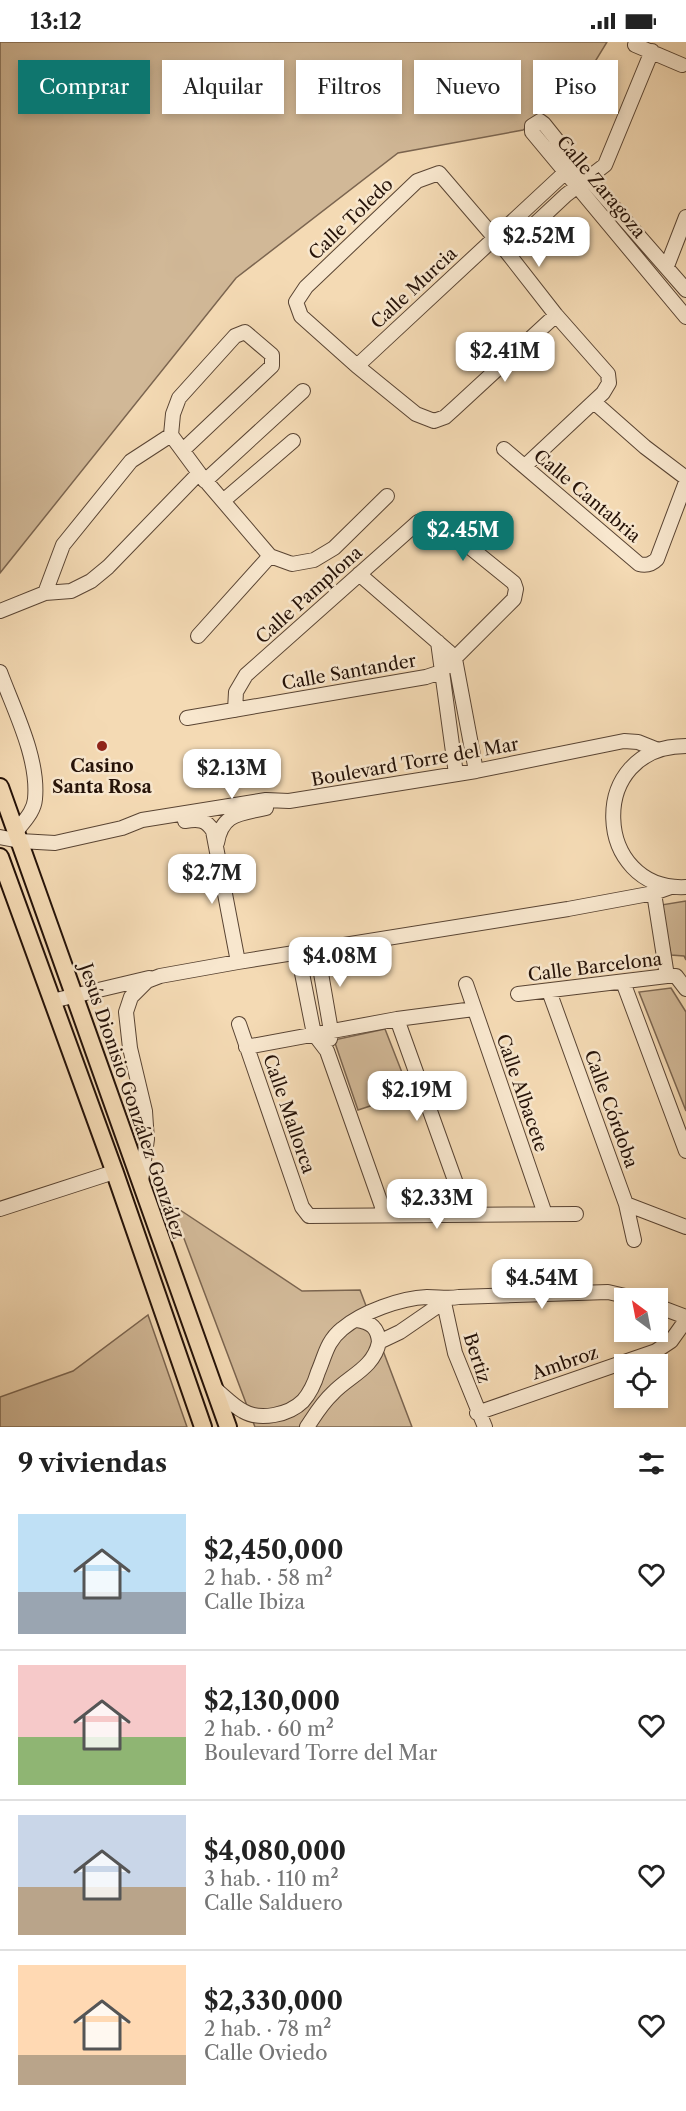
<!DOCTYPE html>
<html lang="es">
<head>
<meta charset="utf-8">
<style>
  body { margin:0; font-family:"Libre Caslon Text",serif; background:#f6f6f6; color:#222; height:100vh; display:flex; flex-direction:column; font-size:22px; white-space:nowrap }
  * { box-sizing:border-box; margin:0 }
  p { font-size:20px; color:#767676 }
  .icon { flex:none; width:33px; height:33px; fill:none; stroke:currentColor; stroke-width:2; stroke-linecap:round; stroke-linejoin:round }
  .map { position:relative; height:1385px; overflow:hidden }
  .details { display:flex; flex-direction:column; background:#fff; flex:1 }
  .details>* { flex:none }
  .guide { position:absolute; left:18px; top:18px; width:651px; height:54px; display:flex; gap:12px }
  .needle { width:39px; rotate:328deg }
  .controls { position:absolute; left:614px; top:1246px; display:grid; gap:12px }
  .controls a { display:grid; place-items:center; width:54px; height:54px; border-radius:0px; background:#fff; box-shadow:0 3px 9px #0003; font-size:30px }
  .price { position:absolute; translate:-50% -51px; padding:0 14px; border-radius:12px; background:#fff; color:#222; font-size:20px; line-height:39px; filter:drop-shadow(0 2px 3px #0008) }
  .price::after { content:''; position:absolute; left:50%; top:36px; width:18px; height:14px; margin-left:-9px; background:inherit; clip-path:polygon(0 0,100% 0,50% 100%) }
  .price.on { background:#0f766e; color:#fff }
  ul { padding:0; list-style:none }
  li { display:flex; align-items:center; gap:18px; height:150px; padding:0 18px }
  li+li { border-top:2px solid #e0e0e0 }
  li span { display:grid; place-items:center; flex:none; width:168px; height:120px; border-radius:0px; color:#555 }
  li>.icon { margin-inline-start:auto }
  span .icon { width:72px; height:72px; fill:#fffc; stroke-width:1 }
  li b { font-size:26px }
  h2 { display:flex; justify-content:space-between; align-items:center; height:72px; padding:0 18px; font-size:26px }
  .tag { padding:0 21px; border-radius:0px; background:#fff; box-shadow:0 3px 9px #0003; font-size:21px; line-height:54px }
  .tag.on { background:#0f766e; color:#fff }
  .status { display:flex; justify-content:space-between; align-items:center; height:42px; padding:0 30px; background:#fff; direction:ltr }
  .status svg { height:16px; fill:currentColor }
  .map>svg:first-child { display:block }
  .green { fill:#d1b897; stroke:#7b6550; stroke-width:1.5 }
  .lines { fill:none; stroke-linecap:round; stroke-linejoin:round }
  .minor-casing { stroke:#594433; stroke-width:16 }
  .major-casing { stroke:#251208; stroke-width:20 }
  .minor { stroke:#f8e7ce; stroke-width:14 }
  .major { stroke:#f4dab4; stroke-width:16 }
  .poi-dot { fill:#8f2418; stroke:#f8e7ce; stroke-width:2 }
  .labels { text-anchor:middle; stroke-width:5; stroke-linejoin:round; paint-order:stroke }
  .street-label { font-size:18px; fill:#251208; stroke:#f8e7ce }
  .poi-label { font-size:18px; font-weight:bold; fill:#251208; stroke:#f8e7ce }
</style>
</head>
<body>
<div class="status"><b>13:12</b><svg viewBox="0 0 49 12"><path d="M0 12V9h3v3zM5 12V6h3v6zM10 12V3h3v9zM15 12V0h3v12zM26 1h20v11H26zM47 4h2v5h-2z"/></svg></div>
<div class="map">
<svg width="686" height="1385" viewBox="0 0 686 1385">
  <rect width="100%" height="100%" fill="#f4dab4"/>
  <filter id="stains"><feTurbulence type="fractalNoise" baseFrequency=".00333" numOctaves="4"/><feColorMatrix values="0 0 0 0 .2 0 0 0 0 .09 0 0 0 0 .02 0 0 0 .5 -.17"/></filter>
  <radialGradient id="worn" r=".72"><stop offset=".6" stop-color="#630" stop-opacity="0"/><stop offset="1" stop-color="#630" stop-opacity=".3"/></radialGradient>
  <path class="green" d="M0,0H607L585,36L523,88L398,111L236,236L0,531Z
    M686,859V918L684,914L671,913L661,863Z
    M671,946L686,970V1069L639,950Z
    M385,987L410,1051L358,1068L334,998Z
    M171,1162L302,1249L360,1248L412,1385H255Z
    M148,1273L187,1385H0V1355L73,1329Z"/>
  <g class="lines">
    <defs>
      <path id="minor" d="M635,3L682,23
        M506,209L566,153L605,123L652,9
        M667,224L686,175
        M686,248L576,122L544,82L540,79L532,84V90L686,275
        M357,324L571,125
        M594,360L645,405L686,436
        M171,393L173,372L179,356L235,294L245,290L272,313V324L183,408
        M504,407L639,522C647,524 652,522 657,517L686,440
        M525,424L603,351L609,341L608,332L556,273L506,209L439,131L417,139L306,245L296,260L301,274L357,324L416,372L434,379L445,375L455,366L556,273
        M205,439L303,349
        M223,459L293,399
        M359,532L449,610L455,617L476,729
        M45,551L63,503L131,419L171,393L199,431
        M0,569L45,551L71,549L91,539L108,525L199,431L270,514L292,522L314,518L334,506L387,454
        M198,594L270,514
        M438,600L456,732
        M0,630C14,668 39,716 35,757C34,770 23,780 16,790
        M187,676L426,635L441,630L514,557L516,547L514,541L440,481L426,477L418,480L246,633L236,650L235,668
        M686,704C585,704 593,850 686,845
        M185,779C198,777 206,777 213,789L238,920
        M0,795L20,799L55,801L122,786L142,778L266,758L289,759L476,729L624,699L638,700L658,708
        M217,801C222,771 240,772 266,766
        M654,851L667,934
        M317,908L331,989L330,997
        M298,911L314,992L327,1009L385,1173
        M623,940L686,1109
        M466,942L545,1172
        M549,949L626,1162L634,1198
        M518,952L667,934H676L686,947
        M52,959L149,936
        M397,977L467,1172
        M239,982L302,1165L309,1174L576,1172
        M246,1005L397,977L474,967
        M141,1139L147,1097L146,1084L145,1069L130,1006L126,970L131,955L147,939L160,934L238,920L568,867L654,851L671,845
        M626,1162L686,1185
        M0,1167L114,1130
        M443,1256L455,1311L485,1385
        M657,1264L686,1275
        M357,1278C371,1280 378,1286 379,1300
        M214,1346C223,1353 232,1363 243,1369C260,1379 289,1373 303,1359C310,1351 315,1340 318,1330C325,1314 327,1299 342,1287C362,1270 401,1256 427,1255C439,1255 448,1257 459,1255L608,1250L638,1257
        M477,1371L656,1309L671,1299L686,1278
        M307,1385C315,1373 322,1361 333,1351C349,1334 374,1326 379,1300L400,1290L448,1257"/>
      <path id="major" d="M0,745L228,1385
        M0,815L115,1131L203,1385"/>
    </defs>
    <use href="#minor" class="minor-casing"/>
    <use href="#major" class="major-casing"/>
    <use href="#minor" class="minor"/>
    <use href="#major" class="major"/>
  </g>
  <circle class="poi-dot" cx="102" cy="704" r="6"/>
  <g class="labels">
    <g class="street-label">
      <text transform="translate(601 145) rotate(50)" y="6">Calle Zaragoza</text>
      <text transform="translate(351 177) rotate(-44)" y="6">Calle Toledo</text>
      <text transform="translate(414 246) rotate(-43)" y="6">Calle Murcia</text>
      <text transform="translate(587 454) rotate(40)" y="6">Calle Cantabria</text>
      <text transform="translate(309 553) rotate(-42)" y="6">Calle Pamplona</text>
      <text transform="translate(349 630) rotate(-10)" y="6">Calle Santander</text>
      <text transform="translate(415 720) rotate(-10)" y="6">Boulevard Torre del Mar</text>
      <text transform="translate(595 925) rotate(-7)" y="6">Calle Barcelona</text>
      <text transform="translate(522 1051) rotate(71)" y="6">Calle Albacete</text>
      <text transform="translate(132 1059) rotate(71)" y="6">Jesús Dionisio González González</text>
      <text transform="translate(611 1067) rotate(70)" y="6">Calle Córdoba</text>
      <text transform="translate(289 1072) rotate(71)" y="6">Calle Mallorca</text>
      <text transform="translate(477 1316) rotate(72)" y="6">Bertiz</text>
      <text transform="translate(565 1321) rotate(-19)" y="6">Ambroz</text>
    </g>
    <g class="poi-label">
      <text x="102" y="730">Casino<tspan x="102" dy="21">Santa Rosa</tspan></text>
    </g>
  </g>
  <rect width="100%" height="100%" filter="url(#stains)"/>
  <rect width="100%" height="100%" fill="url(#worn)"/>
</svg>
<div class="controls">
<a><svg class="needle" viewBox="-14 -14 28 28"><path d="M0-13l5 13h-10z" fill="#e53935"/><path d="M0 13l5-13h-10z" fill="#767676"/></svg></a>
<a><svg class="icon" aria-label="locate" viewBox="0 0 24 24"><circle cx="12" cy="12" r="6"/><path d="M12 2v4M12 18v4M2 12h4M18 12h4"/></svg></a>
</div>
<b class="price" style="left:539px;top:226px">$2.52M</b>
<b class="price" style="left:505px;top:341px">$2.41M</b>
<b class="price on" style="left:463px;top:520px">$2.45M</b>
<b class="price" style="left:232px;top:758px">$2.13M</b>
<b class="price" style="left:212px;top:863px">$2.7M</b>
<b class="price" style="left:340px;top:946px">$4.08M</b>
<b class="price" style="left:417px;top:1080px">$2.19M</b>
<b class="price" style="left:437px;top:1188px">$2.33M</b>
<b class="price" style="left:542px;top:1268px">$4.54M</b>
<div class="guide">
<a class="tag on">Comprar</a>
<a class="tag">Alquilar</a>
<a class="tag">Filtros</a>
<a class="tag">Nuevo</a>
<a class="tag">Piso</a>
</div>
</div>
<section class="details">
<h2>9 viviendas<svg class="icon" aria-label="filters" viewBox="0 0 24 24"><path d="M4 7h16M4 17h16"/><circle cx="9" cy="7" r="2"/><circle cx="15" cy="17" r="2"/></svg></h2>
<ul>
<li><span style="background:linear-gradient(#bfe0f5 65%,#9aa5b1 0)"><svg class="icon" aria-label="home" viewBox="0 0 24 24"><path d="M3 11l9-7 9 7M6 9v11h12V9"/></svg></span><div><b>$2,450,000</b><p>2 hab. · 58 m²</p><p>Calle Ibiza</p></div><svg class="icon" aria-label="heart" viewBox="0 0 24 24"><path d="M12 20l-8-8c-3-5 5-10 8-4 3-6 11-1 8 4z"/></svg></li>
<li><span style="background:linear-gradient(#f6c9c9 60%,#8fb573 0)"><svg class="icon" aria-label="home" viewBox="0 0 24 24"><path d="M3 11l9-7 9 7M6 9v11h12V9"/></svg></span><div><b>$2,130,000</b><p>2 hab. · 60 m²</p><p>Boulevard Torre del Mar</p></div><svg class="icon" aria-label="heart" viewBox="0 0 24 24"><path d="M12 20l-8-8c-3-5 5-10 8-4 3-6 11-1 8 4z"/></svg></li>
<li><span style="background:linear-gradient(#c9d6e8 60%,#b9a48a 0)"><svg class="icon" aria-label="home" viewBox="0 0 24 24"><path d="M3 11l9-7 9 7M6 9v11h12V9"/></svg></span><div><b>$4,080,000</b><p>3 hab. · 110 m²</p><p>Calle Salduero</p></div><svg class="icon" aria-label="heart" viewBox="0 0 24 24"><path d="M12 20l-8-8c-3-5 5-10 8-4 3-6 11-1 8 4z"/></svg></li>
<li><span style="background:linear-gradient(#ffd9b3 75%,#b9a48a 0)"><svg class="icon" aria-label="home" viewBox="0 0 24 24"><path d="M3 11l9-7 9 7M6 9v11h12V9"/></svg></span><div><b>$2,330,000</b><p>2 hab. · 78 m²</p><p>Calle Oviedo</p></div><svg class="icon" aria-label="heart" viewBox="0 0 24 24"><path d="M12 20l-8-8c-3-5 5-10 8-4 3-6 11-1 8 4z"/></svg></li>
</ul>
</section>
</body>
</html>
